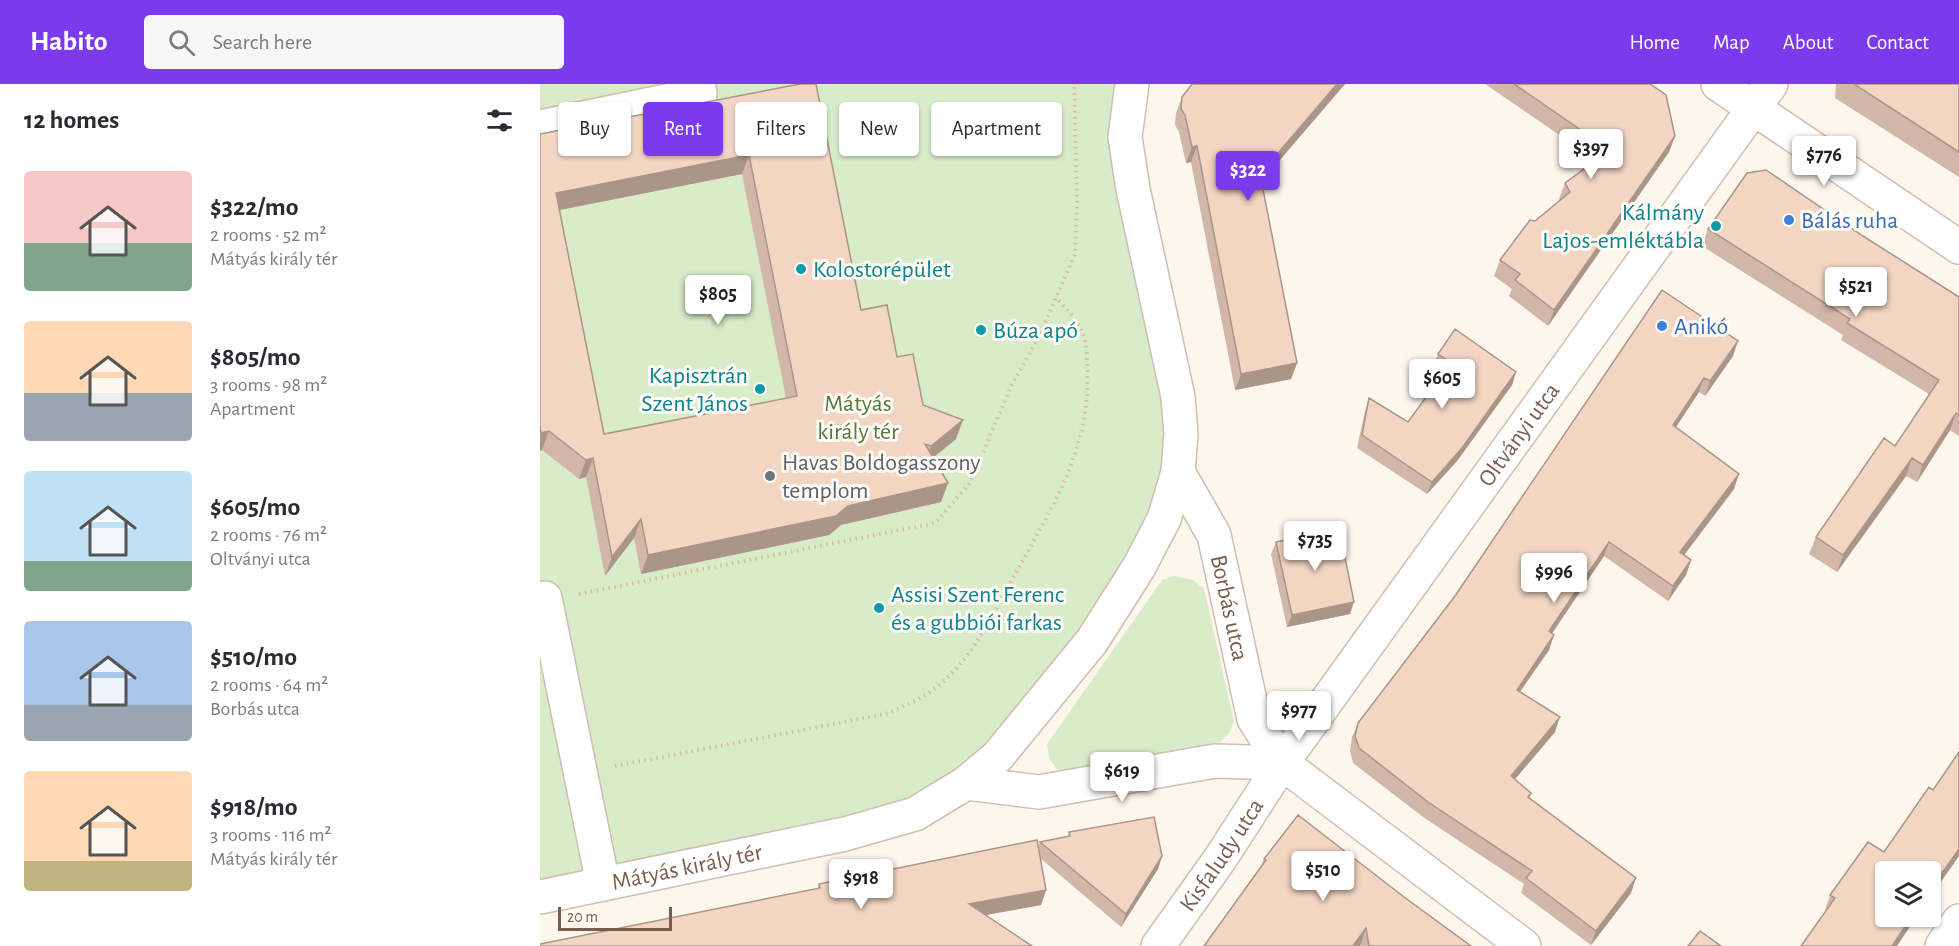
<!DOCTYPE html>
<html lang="en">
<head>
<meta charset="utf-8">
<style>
  body { margin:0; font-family:"Alegreya Sans",sans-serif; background:#f7f7f7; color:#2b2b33; height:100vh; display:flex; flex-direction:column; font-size:22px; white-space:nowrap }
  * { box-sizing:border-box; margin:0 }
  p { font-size:20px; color:#7c7c81 }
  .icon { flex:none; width:33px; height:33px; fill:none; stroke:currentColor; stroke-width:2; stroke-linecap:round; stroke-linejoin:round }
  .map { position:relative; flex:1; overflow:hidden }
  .details { display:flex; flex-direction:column; background:#fff; width:540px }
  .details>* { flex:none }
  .banner { position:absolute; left:18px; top:18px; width:570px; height:54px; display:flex; gap:12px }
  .fabs { position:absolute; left:1335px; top:777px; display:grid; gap:12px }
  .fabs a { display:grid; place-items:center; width:66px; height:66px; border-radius:6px; background:#fff; box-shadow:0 2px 4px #0004; font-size:30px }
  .scale { position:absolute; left:18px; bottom:15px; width:114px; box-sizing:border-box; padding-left:6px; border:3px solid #7a5c4d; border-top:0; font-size:16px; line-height:21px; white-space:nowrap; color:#7a5c4d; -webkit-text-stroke:4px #fffaf3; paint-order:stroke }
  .price { position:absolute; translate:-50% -51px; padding:0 14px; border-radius:6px; background:#fff; color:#222; font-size:20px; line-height:39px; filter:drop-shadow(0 2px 3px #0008) }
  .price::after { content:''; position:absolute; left:50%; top:36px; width:18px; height:14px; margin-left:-9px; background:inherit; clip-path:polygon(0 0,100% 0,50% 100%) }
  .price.selected { background:#7c3aed; color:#fff }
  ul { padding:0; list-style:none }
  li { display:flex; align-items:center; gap:18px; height:150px; padding:0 24px }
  li span { display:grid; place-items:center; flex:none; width:168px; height:120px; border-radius:6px; color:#555 }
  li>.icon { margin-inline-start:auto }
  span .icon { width:72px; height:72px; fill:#fffc; stroke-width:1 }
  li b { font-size:26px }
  h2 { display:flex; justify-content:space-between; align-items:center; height:72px; padding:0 24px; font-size:26px }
  .pill { padding:0 21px; border-radius:6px; background:#fff; box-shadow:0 2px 4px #0004; font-size:21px; line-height:54px }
  .pill.selected { background:#7c3aed; color:#fff }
  header { display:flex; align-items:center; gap:36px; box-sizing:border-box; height:84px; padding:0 30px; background:#7c3aed; color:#fff }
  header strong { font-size:28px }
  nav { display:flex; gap:33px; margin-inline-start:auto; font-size:21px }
  .search { width:420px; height:54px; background:#f7f7f7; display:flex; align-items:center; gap:15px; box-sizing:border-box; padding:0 21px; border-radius:6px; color:#7c7c81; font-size:22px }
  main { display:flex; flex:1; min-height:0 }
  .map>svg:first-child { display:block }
  .green { fill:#d8ecc9 }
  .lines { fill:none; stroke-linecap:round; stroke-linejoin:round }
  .minor-casing { stroke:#d1beb0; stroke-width:36 }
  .path { stroke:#d9b8a5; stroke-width:4; stroke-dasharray:1.5 4.5; stroke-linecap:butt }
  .minor { stroke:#fff; stroke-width:33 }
  .wall { fill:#d1b7a8; fill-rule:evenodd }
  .shaded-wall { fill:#aa9588 }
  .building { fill:#f3d5c3; stroke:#aa9588; stroke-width:1.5; fill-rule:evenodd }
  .shop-dot { fill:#3f7fe0; stroke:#fffaf3; stroke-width:2 }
  .culture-dot { fill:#0f9aa8; stroke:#fffaf3; stroke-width:2 }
  .worship-dot { fill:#6b7280; stroke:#fffaf3; stroke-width:2 }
  .labels { text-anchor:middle; stroke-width:6; stroke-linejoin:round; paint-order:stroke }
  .culture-label { font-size:24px; fill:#0d838f; stroke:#fffaf3; text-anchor:start }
  .shop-label { font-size:24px; fill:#366cbe; stroke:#fffaf3; text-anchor:start }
  .park-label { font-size:24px; fill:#537a41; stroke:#fffaf3 }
  .street-label { font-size:24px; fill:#7a5c4d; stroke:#fffaf3 }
  .worship-label { font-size:24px; fill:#5b616d; stroke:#fffaf3; text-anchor:start }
</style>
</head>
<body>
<header>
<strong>Habito</strong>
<div class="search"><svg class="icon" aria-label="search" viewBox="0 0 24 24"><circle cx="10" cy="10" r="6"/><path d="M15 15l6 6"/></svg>Search here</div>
<nav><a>Home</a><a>Map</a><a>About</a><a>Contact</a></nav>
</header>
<main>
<section class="details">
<h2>12 homes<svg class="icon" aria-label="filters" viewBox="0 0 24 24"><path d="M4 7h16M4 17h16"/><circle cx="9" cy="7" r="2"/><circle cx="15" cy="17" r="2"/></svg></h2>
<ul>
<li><span style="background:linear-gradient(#f6c9c9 60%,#7fa58c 0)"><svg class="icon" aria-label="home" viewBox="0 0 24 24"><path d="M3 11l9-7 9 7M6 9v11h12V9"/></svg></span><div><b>$322/mo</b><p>2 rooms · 52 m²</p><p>Mátyás király tér</p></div></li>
<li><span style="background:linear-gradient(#ffd9b3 60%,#9aa5b1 0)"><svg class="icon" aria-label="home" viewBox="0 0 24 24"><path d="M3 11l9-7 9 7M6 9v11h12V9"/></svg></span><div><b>$805/mo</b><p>3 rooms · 98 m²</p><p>Apartment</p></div></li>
<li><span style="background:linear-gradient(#bfe0f5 75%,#7fa58c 0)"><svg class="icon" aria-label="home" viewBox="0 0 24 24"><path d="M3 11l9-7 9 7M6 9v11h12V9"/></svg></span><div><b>$605/mo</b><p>2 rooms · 76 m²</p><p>Oltványi utca</p></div></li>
<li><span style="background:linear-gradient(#a9c7e8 70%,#9aa5b1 0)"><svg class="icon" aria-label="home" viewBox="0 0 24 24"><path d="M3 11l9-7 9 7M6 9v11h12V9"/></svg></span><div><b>$510/mo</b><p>2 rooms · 64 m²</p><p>Borbás utca</p></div></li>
<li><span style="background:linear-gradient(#ffd9b3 75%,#c2b280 0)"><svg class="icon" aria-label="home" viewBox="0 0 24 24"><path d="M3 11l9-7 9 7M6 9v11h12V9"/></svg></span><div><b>$918/mo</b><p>3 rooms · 116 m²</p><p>Mátyás király tér</p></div></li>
</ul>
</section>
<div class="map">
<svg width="1419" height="862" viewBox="0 0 1419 862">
  <rect width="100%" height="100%" fill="#fdf6ec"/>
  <path class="green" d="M0,0H592L638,388L552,557L375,730L0,813Z
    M634,492L653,496L664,505L694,637L689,649L680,658L533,688L519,687L510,676L507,660L622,496Z"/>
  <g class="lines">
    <defs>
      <g id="minor">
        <path d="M1178,0L1419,163"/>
        <path d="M0,43L160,10L158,0"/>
        <path id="s1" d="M638,388L674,451L714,635L742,679L984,862"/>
        <path d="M5,514L63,800"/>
        <path d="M426,699L499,708L675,677L742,679"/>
        <path id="s2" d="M0,813L305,750L375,730L426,699L458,672L552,557L599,483L624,435L638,388L641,350L638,313L593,105L585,53L592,0"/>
        <path id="s3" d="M618,862L680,775L742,679L1231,0"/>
        <path d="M1402,862L1419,837"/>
      </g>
    </defs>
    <use href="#minor" class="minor-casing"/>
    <path class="path" d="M39,510L395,439L430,399L471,302L498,255L535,170L537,117L534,0
      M75,682L345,630C362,623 379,617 394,605C431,578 453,529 475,490C512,424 552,362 547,283C547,274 547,264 545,256C541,240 528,226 517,215"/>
    <use href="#minor" class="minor"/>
  </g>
  <path class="wall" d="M260,0L321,226L357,273L383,321L416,355L393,374L408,399L401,418L301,441L289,451L101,490L94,454L65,492L46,393L39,395L2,366L0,367V50ZM202,90L246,314L64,350L20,126Z
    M805,0L721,98L757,279L751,295L695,306L651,78L646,79L639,48L635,41L636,29L642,13Z
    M945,0H1110L1135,52L1129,68L1008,242L969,212L972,205L954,192L960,176L995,137L1020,116L1019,115L1025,99L1056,76Z
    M1296,0H1419V93L1295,14Z
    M1168,145L1323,152L1419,213V352L1410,346L1377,398L1366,392L1297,488L1269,470L1276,453L1355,362L1389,310L1301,256L1303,251L1162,162Z
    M1122,206L1193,272L1165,312L1159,308L1136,343L1194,405L1144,471L1151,476L1146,491L1128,517L1064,472L1012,550L1009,566L980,608L1015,648L975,695L991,709L990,714L1091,809L1051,861L981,809L984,800L883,733L813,679L810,667L812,653L818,639L915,512Z
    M898,270L976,288L972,301L917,377L887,410L817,364L825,327L829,314L868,338L903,289L893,282Z
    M736,458L810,530L747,543L731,470Z
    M529,748L622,772L618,785L581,843L500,774L506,806L501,821L445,831L278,804L279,800L498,763L500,758L528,753Z
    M1344,768L1419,772L1390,813V788L1285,826L1290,811Z
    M724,775L864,813L931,862H821L820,861V862H664L721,782Z"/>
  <path class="shaded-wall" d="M797,0H805L714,106L720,90Z
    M1135,52L1129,68L1008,242L1014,226Z
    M657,62L651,78L646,79L652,63Z
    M209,71L202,90L9,128L16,109Z
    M1198,257L1193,272L1165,312L1170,297Z
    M757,279L751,295L695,306L701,290Z
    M976,288L972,301L917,377L887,410L892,398Z
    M1164,294L1159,308L1128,355L1133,341Z
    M1416,329L1410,346L1377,398L1383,381Z
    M423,336L416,355L384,381L391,362Z
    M9,347L2,366L0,367V353L1,349Z
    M53,374L46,393L39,395L46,376Z
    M1372,374L1366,392L1297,488L1303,471Z
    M1199,390L1194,405L1135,483L1140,468Z
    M408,399L401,418L301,441L289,451L101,490L108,471L308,422Z
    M101,435L94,454L65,492L72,473Z
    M1069,458L1064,472L1003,562L1009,547Z
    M1151,476L1146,491L1128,517L1133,502Z
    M814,518L810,530L747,543L752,531Z
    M1014,551L1009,566L971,620L977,606Z
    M1020,633L1015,648L965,707L971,692Z
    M1419,765V772L1390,813V806Z
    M622,772L618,785L581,843L586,830Z
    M1096,794L1091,809L1051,861L1056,847Z
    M506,806L501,821L424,835L429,820Z
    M1372,832H1377L1357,862H1352Z
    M826,844L820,862H813Z"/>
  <path class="building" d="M260,0H276L321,226L347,221L357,273L373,270L383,321L423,336L391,362L385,360L408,399L308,422L296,432L108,471L101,435L72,473L53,374L46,376L9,347L1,349L0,342V50ZM209,71L257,312L64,350L16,109Z
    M652,0H797L720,90L757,279L701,290L657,62L652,63L645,31L641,25L642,13Z
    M974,0H1110L1126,11L1135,52L1014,226L975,196L980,190L960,176L990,136L995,137L1030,108L1025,99L1070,66Z
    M1314,0H1419V68Z
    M1226,86L1323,152L1419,213V331L1416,329L1383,381L1372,374L1303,471L1276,453L1344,354L1355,362L1399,296L1307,239L1310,235L1168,145L1207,89Z
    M1122,206L1198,257L1170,297L1164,294L1133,341L1199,390L1140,468L1151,476L1133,502L1069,458L1009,547L1014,551L977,606L1020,633L971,692L991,709L988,713L1096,794L1056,847L986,794L992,787L888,718L819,664L815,652L818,639L915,512Z
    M915,245L976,288L922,364L892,398L822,351L829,314L868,338L911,279L898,270Z
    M799,444L814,518L752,531L736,458Z
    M1419,668V765L1390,806V788H1346V832H1372L1352,862H1261L1295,814L1290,811L1328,758L1344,768L1389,703L1393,706Z
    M758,731L864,813L931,862H829L826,844L813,862H664L726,776L724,775Z
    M614,733L622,772L586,830L500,758L530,752L529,748Z
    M497,756L506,806L429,820L492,862H0V860L280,804L279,800Z
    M1160,847L1181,862H1148Z"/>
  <g class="shop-dot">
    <circle cx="1249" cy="136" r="6"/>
    <circle cx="1122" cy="242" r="6"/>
  </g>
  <g class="culture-dot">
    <circle cx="1176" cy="142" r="6"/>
    <circle cx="261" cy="185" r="6"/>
    <circle cx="441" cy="246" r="6"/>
    <circle cx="220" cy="305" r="6"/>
    <circle cx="339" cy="524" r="6"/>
  </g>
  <circle class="worship-dot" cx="230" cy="392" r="6"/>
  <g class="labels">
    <g class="culture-label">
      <text x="1164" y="136" text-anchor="end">Kálmány<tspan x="1164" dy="28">Lajos-emléktábla</tspan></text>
      <text x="273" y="193">Kolostorépület</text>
      <text x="453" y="254">Búza apó</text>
      <text x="208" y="299" text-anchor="end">Kapisztrán<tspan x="208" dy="28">Szent János</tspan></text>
      <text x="351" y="518">Assisi Szent Ferenc<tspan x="351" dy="28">és a gubbiói farkas</tspan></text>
    </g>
    <g class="shop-label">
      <text x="1261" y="144">Bálás ruha</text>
      <text x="1134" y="250">Anikó</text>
    </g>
    <g class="park-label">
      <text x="318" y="327">Mátyás<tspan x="318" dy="28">király tér</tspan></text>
    </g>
    <g class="street-label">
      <text dy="8" stroke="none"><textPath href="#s3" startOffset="626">Oltványi utca</textPath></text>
      <text dy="8" stroke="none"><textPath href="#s1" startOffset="147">Borbás utca</textPath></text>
      <text dy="8" stroke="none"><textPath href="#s3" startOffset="111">Kisfaludy utca</textPath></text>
      <text dy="8" stroke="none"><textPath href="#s2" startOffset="150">Mátyás király tér</textPath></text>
    </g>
    <g class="worship-label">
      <text x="242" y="386">Havas Boldogasszony<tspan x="242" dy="28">templom</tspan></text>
    </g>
  </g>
</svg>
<div class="fabs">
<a><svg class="icon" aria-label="layers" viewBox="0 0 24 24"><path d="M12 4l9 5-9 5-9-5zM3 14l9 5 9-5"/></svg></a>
</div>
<div class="scale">20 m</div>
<b class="price" style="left:1051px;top:96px">$397</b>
<b class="price" style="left:1284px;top:103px">$776</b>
<b class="price selected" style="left:708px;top:118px">$322</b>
<b class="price" style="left:1316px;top:234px">$521</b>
<b class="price" style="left:178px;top:242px">$805</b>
<b class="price" style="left:902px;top:326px">$605</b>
<b class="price" style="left:775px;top:488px">$735</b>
<b class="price" style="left:1014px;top:520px">$996</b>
<b class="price" style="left:759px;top:658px">$977</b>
<b class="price" style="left:582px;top:719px">$619</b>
<b class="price" style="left:783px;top:818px">$510</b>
<b class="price" style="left:321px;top:826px">$918</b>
<div class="banner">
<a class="pill">Buy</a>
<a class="pill selected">Rent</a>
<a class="pill">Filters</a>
<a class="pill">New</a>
<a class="pill">Apartment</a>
</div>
</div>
</main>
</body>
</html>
